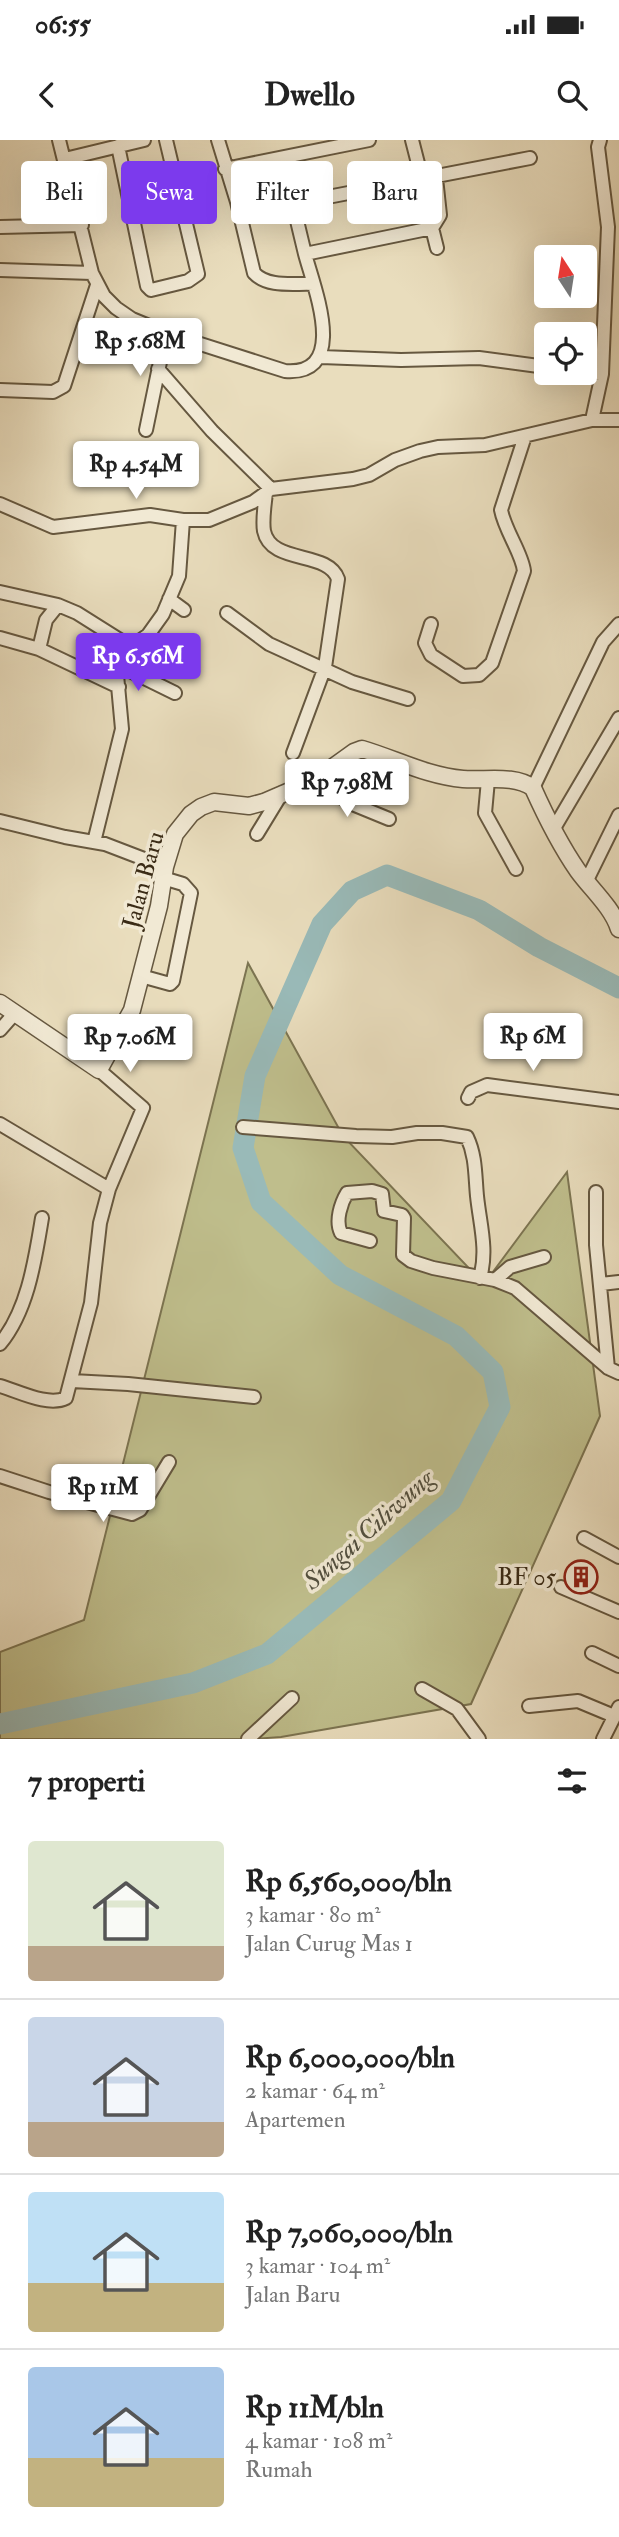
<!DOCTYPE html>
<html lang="id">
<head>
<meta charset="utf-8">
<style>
  body { margin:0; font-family:"IM FELL Double Pica",serif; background:#f2f2f2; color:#222; height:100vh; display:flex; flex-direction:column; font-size:26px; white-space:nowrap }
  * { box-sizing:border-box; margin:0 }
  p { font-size:23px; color:#767676 }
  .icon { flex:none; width:38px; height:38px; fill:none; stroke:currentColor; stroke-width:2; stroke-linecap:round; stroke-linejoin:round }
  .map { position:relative; height:1599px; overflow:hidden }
  .details { display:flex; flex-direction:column; background:#fff; flex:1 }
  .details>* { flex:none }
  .top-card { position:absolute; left:21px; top:21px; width:578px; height:63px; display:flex; gap:14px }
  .needle { width:46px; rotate:348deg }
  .buttons { position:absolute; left:534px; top:105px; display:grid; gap:14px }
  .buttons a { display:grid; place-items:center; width:63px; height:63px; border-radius:7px; background:#fff; box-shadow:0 7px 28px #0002; font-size:35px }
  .price { position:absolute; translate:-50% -60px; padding:0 16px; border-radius:7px; background:#fff; color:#222; font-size:23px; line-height:46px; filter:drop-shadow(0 2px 4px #0008) }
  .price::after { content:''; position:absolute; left:50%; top:42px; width:21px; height:16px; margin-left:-10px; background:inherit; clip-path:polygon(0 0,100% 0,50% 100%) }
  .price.on { background:#7c3aed; color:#fff }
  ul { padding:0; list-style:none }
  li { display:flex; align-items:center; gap:21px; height:175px; padding:0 28px }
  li+li { border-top:2px solid #e0e0e0 }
  li span { display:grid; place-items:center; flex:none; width:196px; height:140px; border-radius:7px; color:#555 }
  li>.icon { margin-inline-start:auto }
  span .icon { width:84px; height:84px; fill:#fffc; stroke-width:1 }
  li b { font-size:30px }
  h2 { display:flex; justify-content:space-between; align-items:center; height:84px; padding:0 28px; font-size:30px }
  .chip { padding:0 24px; border-radius:7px; background:#fff; box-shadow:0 7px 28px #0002; font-size:24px; line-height:63px }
  .chip.on { background:#7c3aed; color:#fff }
  .status { display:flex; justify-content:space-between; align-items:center; height:49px; padding:0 35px; background:#fff; direction:ltr }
  .status svg { height:19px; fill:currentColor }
  header { display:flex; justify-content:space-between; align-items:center; height:91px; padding:0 28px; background:#fff; font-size:32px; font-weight:700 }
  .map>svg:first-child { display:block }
  .green { fill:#bfbe8c; stroke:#7c7451; stroke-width:2 }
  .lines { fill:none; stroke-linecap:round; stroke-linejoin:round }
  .river { stroke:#99bab8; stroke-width:21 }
  .minor-casing { stroke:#665840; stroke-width:16 }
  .tertiary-casing { stroke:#665840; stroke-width:19 }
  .minor { stroke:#f1e9d4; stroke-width:12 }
  .tertiary { stroke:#f1e9d4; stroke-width:16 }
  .labels { text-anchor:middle; stroke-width:7; stroke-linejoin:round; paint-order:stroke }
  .street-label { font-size:24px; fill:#3a2b16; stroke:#f1e9d4 }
  .poi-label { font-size:24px; fill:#3a2b16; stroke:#f1e9d4; text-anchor:end }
  .water-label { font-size:26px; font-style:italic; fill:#524f3e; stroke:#f1e9d4 }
</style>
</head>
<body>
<div class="status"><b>06:55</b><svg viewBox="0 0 49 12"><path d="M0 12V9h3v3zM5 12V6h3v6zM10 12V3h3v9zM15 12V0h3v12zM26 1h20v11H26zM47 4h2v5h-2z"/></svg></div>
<header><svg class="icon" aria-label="back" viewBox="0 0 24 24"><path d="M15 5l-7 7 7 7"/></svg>Dwello<svg class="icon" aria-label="search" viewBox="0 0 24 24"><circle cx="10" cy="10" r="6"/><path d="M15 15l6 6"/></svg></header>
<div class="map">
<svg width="619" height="1599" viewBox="0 0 619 1599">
  <rect width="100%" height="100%" fill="#e9ddbd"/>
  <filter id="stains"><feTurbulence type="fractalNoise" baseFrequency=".00286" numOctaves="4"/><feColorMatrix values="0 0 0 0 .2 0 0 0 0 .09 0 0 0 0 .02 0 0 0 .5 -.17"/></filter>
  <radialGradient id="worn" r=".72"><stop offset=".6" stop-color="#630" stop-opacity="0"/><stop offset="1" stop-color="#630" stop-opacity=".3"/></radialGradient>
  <path class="green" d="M248,823L343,996L484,1144L567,1032L600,1276L471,1564L281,1597L253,1599H0V1512L84,1480Z"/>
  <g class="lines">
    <path class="river" d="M0,1584L193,1543L267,1514L451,1361L500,1267L493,1232L456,1196L340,1135L261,1062L243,1008L255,936L322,784L352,751L387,735L479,770L539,807L619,848"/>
    <defs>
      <path id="minor" d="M59,0L92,133L104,156L116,168L132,179L166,193L285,231C350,236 314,148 305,114
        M218,0L237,62L254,133C268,148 294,143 313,144
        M412,0L422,39
        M118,6L147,146L151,150L188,141L198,134L166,0
        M65,19L144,0
        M225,29L369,0
        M293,64L305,114L432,88L440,75L436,38
        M240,77L281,66L530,18
        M0,87L82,85
        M432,88L437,108
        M0,130L92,133
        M321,217L401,220L479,218L546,227
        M158,229L212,291L271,349
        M584,232L602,234
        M0,250L53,252L64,246L97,145
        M592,280L602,234L608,87L598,7L600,0
        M146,290L166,193
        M266,352C265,364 262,379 264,391C271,425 328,410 338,439L325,527L293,613
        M0,364L53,387L150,375L183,380H209L253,362L271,349L353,339L369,335L395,320L420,311L438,307L485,305L592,280H619
        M0,452L58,465L46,480L39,509L119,547
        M169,459L184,470
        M58,465L77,473L131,507
        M227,473L269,504L352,542L408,559
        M431,484L425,503L431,515L463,536L479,535L492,523L524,431C522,413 505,391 501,370L525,296
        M0,498L39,509
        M116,524L175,553
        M315,640L350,663L389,679
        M488,640L485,673L516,729
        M533,648L603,502L619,484
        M0,681L65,697L105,704L165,727
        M553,690L619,578
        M257,694L282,653
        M94,702L122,589L116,524L131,507L148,495L163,474L179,436L183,380
        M586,742L619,675
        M141,836L170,844L173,841L191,753L183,744L163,738
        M0,890L15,873
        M468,958L471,952L487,945L619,962
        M0,984L109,1049
        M243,987L356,996L392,997L417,993H442L467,997C476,1016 475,1035 477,1056C480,1085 488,1110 480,1138
        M596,1052V1105L608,1228
        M370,1101L341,1093C335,1081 341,1063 347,1053L372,1051L382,1054L384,1071L402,1075L404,1078L403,1115L411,1121L433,1128L495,1140L515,1148L608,1228L619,1233
        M495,1140L510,1127L544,1117
        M601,1144L619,1142
        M0,1204C28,1170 35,1120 42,1078
        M72,1241L128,1244L254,1257
        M0,1246C18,1251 48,1267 66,1258L91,1163L100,1083L109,1049L143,968L99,930
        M0,1336L49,1352L132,1374L140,1370L169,1322
        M584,1398L619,1417
        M561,1447L619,1472
        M592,1513L619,1526
        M422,1549L457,1569L479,1599
        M529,1566L578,1561L614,1576
        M248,1599L292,1558
        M603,1599L619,1567"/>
      <path id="tertiary" d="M0,863L99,930L132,870L159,766L165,727L175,694L191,674L201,667L214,662L249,666L264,662L315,640L354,612L362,609C396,619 427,636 463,639C484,641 515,634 533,648C546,677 560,705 578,731C591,749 612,767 619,789"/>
    </defs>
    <use href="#minor" class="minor-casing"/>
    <use href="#tertiary" class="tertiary-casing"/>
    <use href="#minor" class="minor"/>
    <use href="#tertiary" class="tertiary"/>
  </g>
  <defs>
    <symbol id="building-ring" viewBox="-11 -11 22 22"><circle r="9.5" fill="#f1e9d4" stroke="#8f2418" stroke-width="1.5"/><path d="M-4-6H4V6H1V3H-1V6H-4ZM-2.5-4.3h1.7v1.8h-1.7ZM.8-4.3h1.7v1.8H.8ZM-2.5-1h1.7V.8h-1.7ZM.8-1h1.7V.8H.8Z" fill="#8f2418"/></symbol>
  </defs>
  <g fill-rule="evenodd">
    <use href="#building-ring" x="562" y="1418" width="38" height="38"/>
  </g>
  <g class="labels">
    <g class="street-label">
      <text transform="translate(143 740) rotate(-75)" y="8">Jalan Baru</text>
    </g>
    <g class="poi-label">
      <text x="556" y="1445">BF 05</text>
    </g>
    <g class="water-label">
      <text transform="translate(368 1389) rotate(-42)" y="9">Sungai Ciliwung</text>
    </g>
  </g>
  <rect width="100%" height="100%" filter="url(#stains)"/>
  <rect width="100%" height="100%" fill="url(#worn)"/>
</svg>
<div class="buttons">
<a><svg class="needle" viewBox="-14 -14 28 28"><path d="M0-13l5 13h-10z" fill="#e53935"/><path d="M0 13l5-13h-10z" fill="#767676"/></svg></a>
<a><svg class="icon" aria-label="locate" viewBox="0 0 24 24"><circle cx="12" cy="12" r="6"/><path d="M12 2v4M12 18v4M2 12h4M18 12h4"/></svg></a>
</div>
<b class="price" style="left:140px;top:238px">Rp 5.68M</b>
<b class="price" style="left:136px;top:361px">Rp 4.54M</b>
<b class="price on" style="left:138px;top:553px">Rp 6.56M</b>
<b class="price" style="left:347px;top:679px">Rp 7.98M</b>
<b class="price" style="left:533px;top:933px">Rp 6M</b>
<b class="price" style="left:130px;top:934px">Rp 7.06M</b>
<b class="price" style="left:103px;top:1384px">Rp 11M</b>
<div class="top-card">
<a class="chip">Beli</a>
<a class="chip on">Sewa</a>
<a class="chip">Filter</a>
<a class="chip">Baru</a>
</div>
</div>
<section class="details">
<h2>7 properti<svg class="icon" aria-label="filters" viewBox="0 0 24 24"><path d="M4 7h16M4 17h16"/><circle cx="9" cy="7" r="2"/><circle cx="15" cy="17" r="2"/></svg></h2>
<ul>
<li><span style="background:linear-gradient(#dfe7d0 75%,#b9a48a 0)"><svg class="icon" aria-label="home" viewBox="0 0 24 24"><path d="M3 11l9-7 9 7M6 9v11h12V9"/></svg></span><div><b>Rp 6,560,000/bln</b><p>3 kamar · 80 m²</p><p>Jalan Curug Mas 1</p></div></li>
<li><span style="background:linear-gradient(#c9d6e8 75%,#b9a48a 0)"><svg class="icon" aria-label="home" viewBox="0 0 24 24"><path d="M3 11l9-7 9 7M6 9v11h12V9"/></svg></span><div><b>Rp 6,000,000/bln</b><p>2 kamar · 64 m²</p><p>Apartemen</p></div></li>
<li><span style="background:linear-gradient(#bfe0f5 65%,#c2b280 0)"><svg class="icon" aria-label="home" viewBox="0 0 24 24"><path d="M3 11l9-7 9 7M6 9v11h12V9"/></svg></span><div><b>Rp 7,060,000/bln</b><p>3 kamar · 104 m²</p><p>Jalan Baru</p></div></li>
<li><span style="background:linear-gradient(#a9c7e8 65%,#c2b280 0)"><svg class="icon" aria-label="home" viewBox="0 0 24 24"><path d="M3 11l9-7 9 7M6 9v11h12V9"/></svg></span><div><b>Rp 11M/bln</b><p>4 kamar · 108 m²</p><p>Rumah</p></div></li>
</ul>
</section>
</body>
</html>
